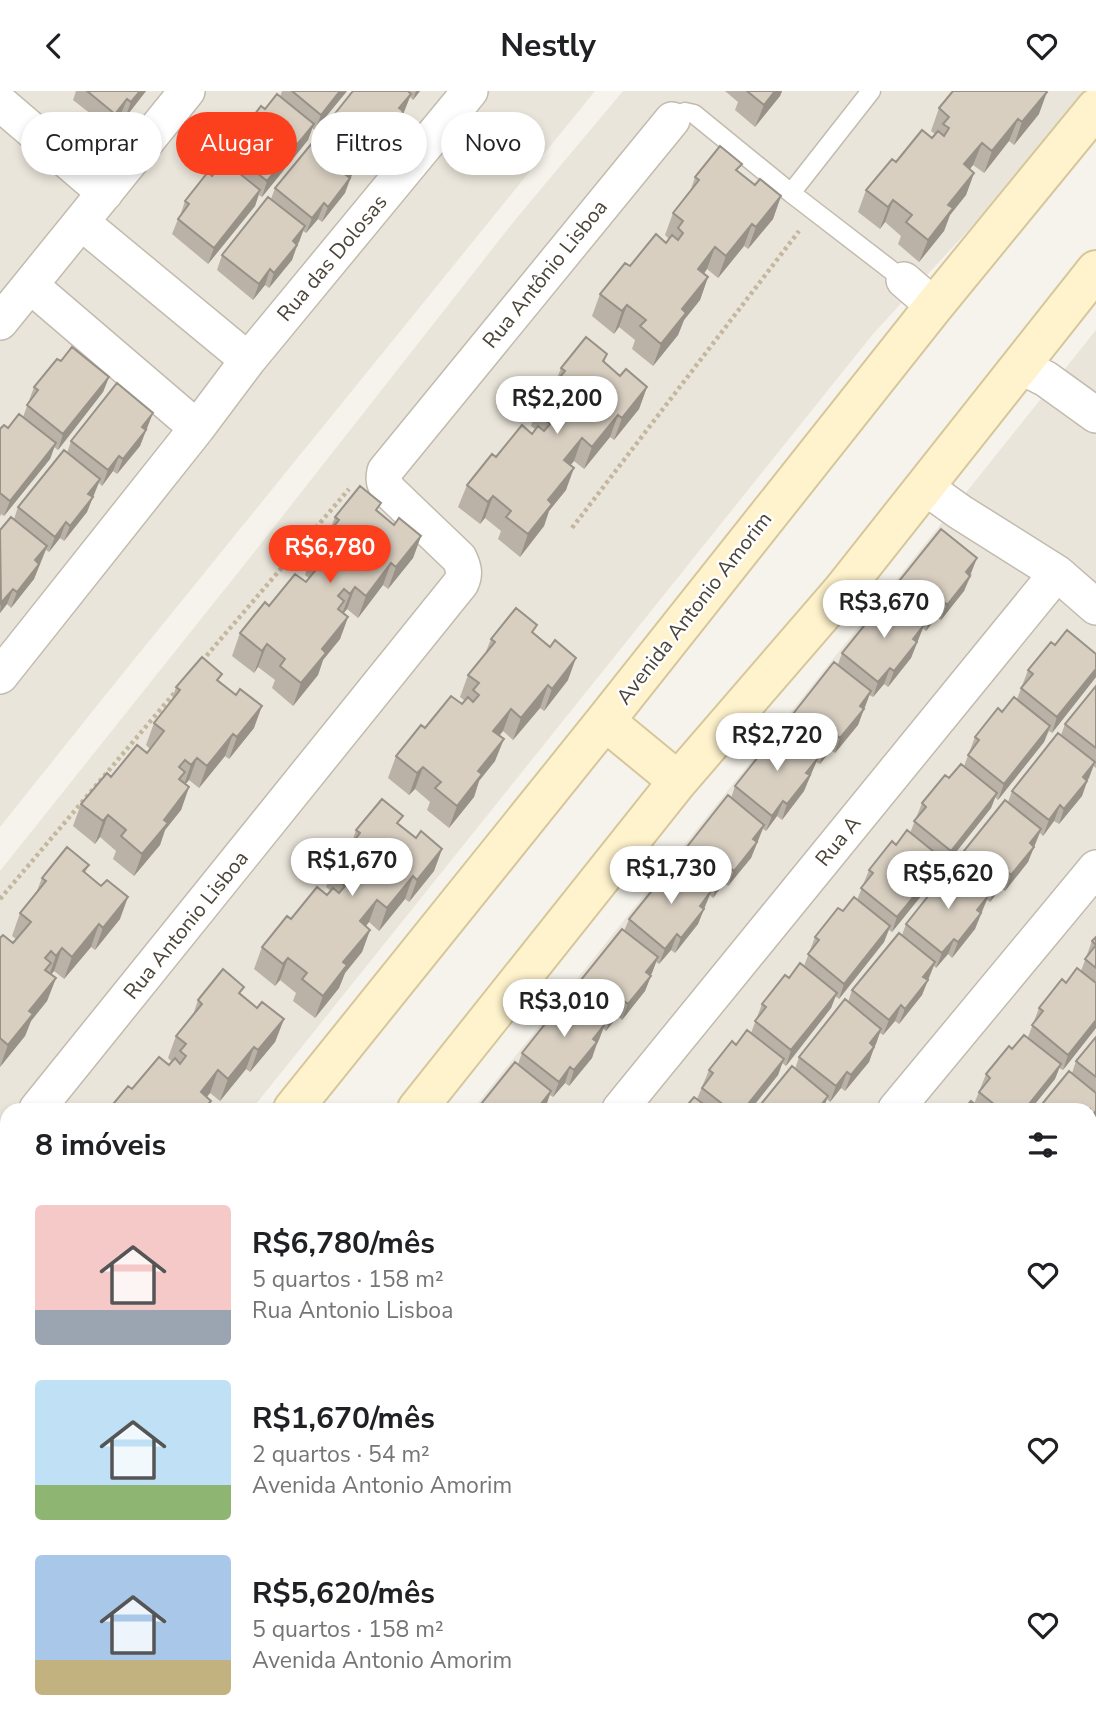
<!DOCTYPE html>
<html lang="pt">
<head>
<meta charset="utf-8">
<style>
  body { margin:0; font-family:"Nunito Sans",sans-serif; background:#f6f6f6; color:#202124; height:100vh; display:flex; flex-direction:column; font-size:26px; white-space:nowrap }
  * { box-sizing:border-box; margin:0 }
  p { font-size:23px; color:#757577 }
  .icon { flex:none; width:38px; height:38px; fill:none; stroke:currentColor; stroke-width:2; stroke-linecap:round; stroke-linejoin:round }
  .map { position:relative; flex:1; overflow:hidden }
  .side { position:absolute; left:0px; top:1012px; width:1097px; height:625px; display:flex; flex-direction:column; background:#fff; border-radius:21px 21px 0 0; box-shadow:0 4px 10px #0003 }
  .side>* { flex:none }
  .guide { position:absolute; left:21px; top:21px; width:700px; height:63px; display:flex; gap:14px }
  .price { position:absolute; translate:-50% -60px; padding:0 16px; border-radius:24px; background:#fff; color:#222; font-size:23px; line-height:46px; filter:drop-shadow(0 2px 4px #0008) }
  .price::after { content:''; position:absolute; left:50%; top:42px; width:21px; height:16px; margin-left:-10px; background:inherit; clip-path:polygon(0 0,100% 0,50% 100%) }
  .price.on { background:#fc3f1d; color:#fff }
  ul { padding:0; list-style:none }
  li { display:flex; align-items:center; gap:21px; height:175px; padding:0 35px }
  li span { display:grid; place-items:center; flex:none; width:196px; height:140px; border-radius:7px; color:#555 }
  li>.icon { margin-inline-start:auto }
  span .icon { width:84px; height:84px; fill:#fffc; stroke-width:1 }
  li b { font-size:30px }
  h2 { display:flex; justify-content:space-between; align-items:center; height:84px; padding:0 35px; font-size:30px }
  .pill { padding:0 24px; border-radius:32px; background:#fff; box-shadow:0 4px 10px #0003; font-size:24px; line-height:63px }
  .pill.on { background:#fc3f1d; color:#fff }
  header { display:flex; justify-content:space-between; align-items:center; height:91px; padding:0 35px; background:#fff; font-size:32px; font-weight:700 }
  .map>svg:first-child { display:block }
  .residential { fill:#eae5da }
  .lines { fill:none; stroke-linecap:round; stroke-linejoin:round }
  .lane-casing { stroke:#c2bbae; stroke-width:21 }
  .street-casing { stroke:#c2bbae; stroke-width:38 }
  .secondary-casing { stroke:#d6c79b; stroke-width:42 }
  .path { stroke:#c4b79f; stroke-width:4.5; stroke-dasharray:3.5 3.5; stroke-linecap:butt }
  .lane { stroke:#fff; stroke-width:18 }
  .street { stroke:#fff; stroke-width:35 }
  .secondary { stroke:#fff3cd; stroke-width:38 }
  .wall { fill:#bab2a6 }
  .shaded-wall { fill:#979187 }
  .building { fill:#d8cfc1; stroke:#979187; stroke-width:2 }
  .labels { text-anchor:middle; stroke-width:5; stroke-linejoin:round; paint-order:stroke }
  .street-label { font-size:21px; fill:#4b4439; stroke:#fff }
</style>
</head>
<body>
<header><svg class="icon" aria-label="back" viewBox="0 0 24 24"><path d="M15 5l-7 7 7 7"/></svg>Nestly<svg class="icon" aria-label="heart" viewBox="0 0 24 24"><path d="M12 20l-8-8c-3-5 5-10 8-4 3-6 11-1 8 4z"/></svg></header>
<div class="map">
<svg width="1096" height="1635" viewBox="0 0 1096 1635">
  <rect width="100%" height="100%" fill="#f6f3ec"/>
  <path class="residential" d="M0,0H595L107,602L0,736Z
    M623,0H1096L873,243L252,1018H7V1327L0,1336V780L252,464L515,129Z
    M1096,239V1635H408L401,1629H1090V1018H473Z"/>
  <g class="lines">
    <defs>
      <path id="lane" d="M672,29L685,21L694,23L791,102L904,189
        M791,102L871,0"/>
      <path id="street" d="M0,12L105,102
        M81,131L248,269
        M904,189L934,215
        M30,194L197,337
        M0,231L187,0
        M1020,275L1046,288L1096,324
        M925,396L960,421L1057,482L1096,516
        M0,585L197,337L248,269L470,0
        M37,1018L461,492C465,483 464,477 459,467L390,401C384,393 383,389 385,380L672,29
        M620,1018L1057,482
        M896,1018L1096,777
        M0,1064L7,1055
        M1090,1126L1096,1119
        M1090,1464L1096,1457
        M646,1633L651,1629
        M950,1635L955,1629"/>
      <path id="secondary" d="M605,630L678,690
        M293,1018L605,630L934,215L1096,17
        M417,1018L678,690L842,500L1096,179
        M0,1383L7,1374
        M0,1543L7,1533
        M23,1629L37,1635
        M157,1629L171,1635"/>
    </defs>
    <use href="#lane" class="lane-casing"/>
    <use href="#street" class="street-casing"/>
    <use href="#secondary" class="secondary-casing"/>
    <path class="path" d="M572,437L799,140
      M202,570L349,398
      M0,808L176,600
      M419,1629L426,1635
      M569,1629L576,1635"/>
    <use href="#lane" class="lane"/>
    <use href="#street" class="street"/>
    <use href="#secondary" class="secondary"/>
  </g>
  <path class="wall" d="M76,0H146L125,27L121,23L110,38L73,9Z
    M282,0H347L315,39L312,37L308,49L262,106L259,104L255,115L208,173L172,143L178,128L180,125L185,110L227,72L239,44L265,18L280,6Z
    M353,0H420L413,9L410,6L398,36L375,64L371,61L360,75L357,72L345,102L322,131L318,128L306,142L303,140L292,169L269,197L265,194L253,209L217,179L222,164L271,108L275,97L325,42L329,30Z
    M725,0H782L780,5L755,36L735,19L738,11Z
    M939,17L1039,23L1014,54L1009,50L984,82L973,74L970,78L974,82L966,104L950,124L944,140L919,171L898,153L901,145L885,131L880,138L858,121L866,99L896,71L932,47L935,43L931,40Z
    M739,81L755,94L781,105L773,128L748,158L744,155L718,187L707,178L704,183L708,186L700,209L684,229L678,244L653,275L632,258L635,249L619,236L614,243L592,225L600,203L630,175L666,152L669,148L665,144L673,122L690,101L695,86Z
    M607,263L604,272L620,285L647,296L639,318L614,349L610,346L584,378L574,370L570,374L566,399L549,420L544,435L520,466L498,448L501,440L485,427L480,433L458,416L467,394L532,343L535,338L531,335L539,312L555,292L561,277Z
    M61,270L109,286L103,301L58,359L54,356L50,368L4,425L1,423L0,426V338L8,337L23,326L34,296Z
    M148,337L145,340L140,355L117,383L113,380L102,395L99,392L87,421L64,450L60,447L49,461L46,459L34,488L11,517L7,513L0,522V439L14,428L18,416L67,362L71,350Z
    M378,421L394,434L421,445L413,467L388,498L383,494L358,527L347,518L344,522L348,526L340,548L323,569L318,584L293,615L272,597L275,589L258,576L254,582L232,565L240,542L306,491L309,487L305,484L313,461L329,441L335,426Z
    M972,483L964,500L941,529L937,526L926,540L923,537L911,567L888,596L884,593L873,606L869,604L858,634L835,662L831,659L820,673L816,671L804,700L782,729L777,725L766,740L763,738L751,767L728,795L724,792L713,807L710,804L698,833L675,862L671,859L659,873L656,871L645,900L622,929L618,925L606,940L603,937L592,967L569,995L565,992L553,1006L550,1004L544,1018L518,973L522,962L571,906L576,895L624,840L629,828L678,773L682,762L731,707L735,695L785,640L789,628L838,573L842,562L891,507L895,495Z
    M534,543L568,589L544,620L540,617L513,649L503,640L499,645L495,670L479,690L474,706L449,737L427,719L430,711L415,698L409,704L388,687L396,665L425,637L462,613L465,610L460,606L468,584L485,563L491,548Z
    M1055,554L1096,563V586L1052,642L1049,640L1044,651L998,709L995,706L991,717L945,775L942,773L938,784L892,841L889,839L884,851L839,908L835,905L831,917L786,975L782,972L778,984L751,1018H684L697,1008L709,979L751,942L762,913L804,875L815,846L857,809L869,779L896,754L910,742L922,712L949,687L964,675L975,646L1017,608L1028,579Z
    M219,591L254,637L229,668L225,665L199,697L189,689L185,693L189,696L181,719L165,739L160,754L134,785L113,768L116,760L100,746L95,753L73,735L81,713L111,686L147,662L150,658L146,654L154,632L171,611L176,596Z
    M1096,595V677L1093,675L1082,705L1059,733L1054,730L1043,745L1040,742L1028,771L1005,800L1001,797L990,811L987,809L975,838L952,867L948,863L936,877L934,875L922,904L899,933L895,930L883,944L880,942L869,971L845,1000L841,997L830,1011L827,1008L823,1018H757L795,978L799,966L848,911L852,899L902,844L906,833L955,778L959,766L1008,711L1012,700L1061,644L1065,633Z
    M399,734L416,747L442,758L434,780L409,811L405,808L379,840L369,831L366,835L370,839L362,861L345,882L339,897L315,927L293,910L296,902L280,889L275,895L254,878L262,856L327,804L331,800L326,796L335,774L351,754L356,739Z
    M89,774L85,782L120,828L95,859L91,856L64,888L54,880L51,884L56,887L47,910L31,930L25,945L0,976V847L13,852L16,848L12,845L20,822L36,802L42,787Z
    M1096,846V937L1063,979L1059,977L1055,988L1031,1018H964L974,1013L986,983L1012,958L1028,946L1039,917L1066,892L1081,880L1092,850Z
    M241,904L257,917L284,928L275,951L250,981L246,978L220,1010L210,1002L207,1006L132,998L169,974L172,971L168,967L176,945L193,924L198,909Z
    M1096,946V1031L1092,1042L1072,982L1076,970Z
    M7,1178V1277L1,1271L4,1263L0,1260V1187Z
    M1096,1197V1283L1090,1295V1204Z
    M1096,1297V1380L1091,1386L1090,1304Z
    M1096,1547V1635H1030L1033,1629H1090V1555Z
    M849,1629H903L899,1635H856Z"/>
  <path class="shaded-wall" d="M140,0H146L125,27L131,11Z
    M340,0H347L315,39L321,24Z
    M416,0H420L413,9Z
    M775,0H782L780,5L755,36L764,14Z
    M1047,1L1039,23L1014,54L1022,31Z
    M411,3L398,36L375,64L381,49L399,17Z
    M127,8L121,23L110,38L115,23Z
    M1018,28L1009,50L984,82L992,60Z
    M314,33L308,49L262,106L267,90Z
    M377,46L371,61L360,75L365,60Z
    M982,52L973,74L956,96L964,73Z
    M358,69L352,84L341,99L346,84Z
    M974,82L966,104L950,124L944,140L919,171L928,149L948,114Z
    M350,87L345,102L322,131L328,116Z
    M260,99L255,115L208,173L214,157Z
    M781,105L773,128L748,158L756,136Z
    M893,109L885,131L880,138L888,116Z
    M324,112L318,128L306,142L312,127Z
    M752,133L744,155L718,187L726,165Z
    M305,135L299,151L291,161L297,154L292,169L269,197L274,182L293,150Z
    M715,156L707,178L690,200L698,178Z
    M270,178L265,194L253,209L259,193Z
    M708,186L700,209L684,229L678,244L653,275L661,253L682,218Z
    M627,214L619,236L614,243L622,220Z
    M109,286L103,301L58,359L63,343Z
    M647,296L639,318L614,349L622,327Z
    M153,322L140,355L117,383L123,368L142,336Z
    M618,324L610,346L584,378L592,356Z
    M582,347L574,370L556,391L564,369Z
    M56,352L50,368L4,425L10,410Z
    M119,365L113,380L102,395L108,379Z
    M574,377L566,399L549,420L544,435L520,466L528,443L548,409Z
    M100,388L87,421L64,450L70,435L88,403Z
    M493,405L485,427L480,433L488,411Z
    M66,431L60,447L49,461L55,446Z
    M421,445L413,467L388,498L396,476Z
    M47,455L34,488L11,517L17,501L35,469Z
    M977,467L964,500L941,529L947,514L966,481Z
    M391,472L383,494L358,527L366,505Z
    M355,496L347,518L341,525L350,503Z
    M13,498L7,513L0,522L1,512Z
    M943,510L937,526L926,540L931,524Z
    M348,526L340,548L323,569L318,584L293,615L301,592L322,558Z
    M924,534L911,567L888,596L894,580L913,548Z
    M267,553L258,576L254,582L262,560Z
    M576,567L568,589L544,620L552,598Z
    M890,577L884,593L873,606L878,591Z
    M1096,578V586L1052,642L1057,626Z
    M548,594L540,617L513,649L521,627Z
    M871,600L865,616L858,626L864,618L858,634L835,662L840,647L860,615Z
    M262,615L254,637L229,668L237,646Z
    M511,618L503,640L485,662L493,640Z
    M1050,635L1044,651L998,709L1004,693Z
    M233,643L225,665L199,697L207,675Z
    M836,644L831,659L820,673L825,658Z
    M504,648L495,670L479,690L474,706L449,737L457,715L478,680Z
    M197,667L189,689L183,696L191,674Z
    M818,667L804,700L782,729L787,713L806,682Z
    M1095,671L1089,687L1082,696L1087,690L1082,705L1059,733L1064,718L1083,686Z
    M423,676L415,698L409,704L417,682Z
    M189,696L181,719L165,739L160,754L134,785L142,763L164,729Z
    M997,702L991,717L945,775L951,760Z
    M783,710L777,725L766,740L772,725Z
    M1060,714L1054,730L1043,745L1049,729Z
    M108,724L100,746L95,753L103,730Z
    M764,734L751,767L728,795L734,780L753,748Z
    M1041,738L1028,771L1005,800L1011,784L1030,752Z
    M442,758L434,780L409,811L417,789Z
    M944,769L938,784L892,841L897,826Z
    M730,777L724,792L713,807L718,791Z
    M1007,781L1001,797L990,811L995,796Z
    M413,785L405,808L379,840L387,817Z
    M711,800L698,833L675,862L681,847L700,815Z
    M988,805L975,838L952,867L958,851L977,819Z
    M128,806L120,828L95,859L103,837Z
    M377,809L369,831L351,853L360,830Z
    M99,833L91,856L64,888L72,866Z
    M890,835L884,851L839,908L844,893Z
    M370,839L362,861L345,882L339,897L315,927L323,905L343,871Z
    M677,843L671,859L659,873L665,858Z
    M954,848L948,863L936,877L942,862Z
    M62,857L54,880L48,887L56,865Z
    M658,866L652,882L641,897L646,881Z
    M288,867L280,889L275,895L283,873Z
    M935,871L922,904L899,933L905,918L923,886Z
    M651,885L645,900L622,929L628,913Z
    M56,887L47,910L31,930L25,945L0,976L8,954L29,920Z
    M837,902L831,917L786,975L791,959Z
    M624,910L618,925L606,940L612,924Z
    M901,914L895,930L883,944L889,929Z
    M284,928L275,951L250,981L258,959Z
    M1096,929V937L1063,979L1068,964Z
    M605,933L599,949L591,959L597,951L592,967L569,995L574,979L593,948Z
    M881,938L876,953L868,963L874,956L869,971L845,1000L851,984L870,952Z
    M254,956L246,978L220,1010L228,988Z
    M784,968L778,984L751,1018H744Z
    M1061,973L1055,988L1031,1018H1025Z
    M570,976L565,992L553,1006L559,991Z
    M218,979L210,1002L197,1018L201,1001Z
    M847,981L841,997L830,1011L836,995Z
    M551,1000L546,1015L544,1018L540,1014Z
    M828,1005L823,1018H818Z
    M1096,1020V1031L1090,1044V1032L1093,1023Z
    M1096,1280L1092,1293L1090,1295V1287Z
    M1096,1372V1380L1091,1386Z
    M817,1629H824L819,1635H812Z
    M890,1629H893L891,1635H885Z
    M898,1629H903L899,1635H896Z"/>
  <path class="building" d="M87,0H140L131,11L127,8L115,23Z
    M292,0H340L321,24Z
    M353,0H408L411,3L399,17L403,20L381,49L377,46L365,60L329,30Z
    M747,0H775L764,14Z
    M953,0H1046L1047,1L1022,31L1018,28L992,60L982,52L964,73L974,82L948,114L953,117L928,149L906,131L912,124L893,109L888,116L866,99L892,68L896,71L922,39L932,47L938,40L944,45L949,37L943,33L949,26L939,17Z
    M277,3L314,33L267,90L231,61L243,47L239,44L261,15L265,18Z
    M322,40L358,69L346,84L350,87L328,116L324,112L312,127L275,97Z
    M720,55L742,73L736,79L755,94L760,88L781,105L756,136L752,133L726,165L715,156L698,178L708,186L682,218L686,222L661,253L640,235L646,229L627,214L622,220L600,203L625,172L630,175L656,143L666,152L672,144L678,149L683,142L678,137L683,130L673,122L699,89L695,86Z
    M224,70L260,99L214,157L178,128L189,113L185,110L208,81L212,85Z
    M268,106L305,135L293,150L297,154L274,182L270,178L259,193L222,164Z
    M586,246L607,263L603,270L620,285L626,278L647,296L622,327L618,324L592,356L582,347L564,369L574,377L548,409L552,413L528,443L506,426L511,420L493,405L488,411L467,394L492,363L496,366L522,334L532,343L538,335L544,340L550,333L544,328L549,321L539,312L565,280L561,277Z
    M72,256L109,286L63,343L27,314L38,299L34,296L57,268L61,270Z
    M117,292L153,322L142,336L146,339L123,368L119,365L108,379L71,350Z
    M19,323L56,352L10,410L0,402V338L4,334L8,337Z
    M64,359L100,388L88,403L93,406L70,435L66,431L55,446L18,416Z
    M360,395L381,412L376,419L394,434L399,427L421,445L396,476L391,472L366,505L355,496L350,503L344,498L338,505L344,510L338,518L348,526L322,558L326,562L301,592L280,575L285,568L267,553L262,560L240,542L265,511L269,515L295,483L306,491L323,470L313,461L339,429L335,426Z
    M11,426L47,455L35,469L39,473L17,501L13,498L1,512L0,439Z
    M941,438L977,467L966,481L970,485L947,514L943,510L931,524L895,495Z
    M888,505L924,534L913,548L917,551L894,580L890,577L878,591L842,562Z
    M516,517L537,534L532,541L550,556L555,549L576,567L552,598L548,594L521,627L511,618L493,640L504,648L478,680L482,683L457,715L435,697L441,691L423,676L417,682L396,665L421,634L425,637L451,605L462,613L468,606L473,611L479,604L473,599L479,592L468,584L495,551L491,548Z
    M1067,539L1096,563V578L1057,626L1021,597L1033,583L1028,579L1051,551L1055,554Z
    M202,566L222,583L217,589L236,604L240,598L262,615L237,646L233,643L207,675L197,667L191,674L185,669L179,676L185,681L179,688L189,696L164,729L168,732L142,763L121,745L126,739L108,724L103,730L81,713L107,682L111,686L137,654L147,662L164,640L154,632L180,599L176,596Z
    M834,571L871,600L860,615L864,618L840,647L836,644L825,658L789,628Z
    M1096,595V657L1065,633Z
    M1014,606L1050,635L1004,693L968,664L979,649L975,646L998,617L1002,621Z
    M781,637L818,667L806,682L810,684L787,713L783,710L772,725L735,695Z
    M1058,642L1095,671L1083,686L1087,690L1064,718L1060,714L1049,729L1012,700Z
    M961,673L997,702L951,760L914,730L926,716L922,712L945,684L949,687Z
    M728,704L764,734L753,748L757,751L734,780L730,777L718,791L682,762Z
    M382,708L403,725L397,732L416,747L421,740L442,758L417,789L413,785L387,817L377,809L360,830L370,839L343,871L347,874L323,905L302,888L307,882L288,867L283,873L262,856L287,825L291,828L317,796L327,804L333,797L339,802L345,795L339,790L345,783L335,774L360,742L356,739Z
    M1005,709L1041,738L1030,752L1034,756L1011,784L1007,781L995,796L959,766Z
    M907,739L944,769L897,826L861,797L873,782L869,779L892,750L896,754Z
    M67,756L89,774L83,780L101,795L107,789L128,806L103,837L99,833L72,866L62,857L56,865L51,860L45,867L51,872L45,879L56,887L29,920L33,923L8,954L0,947V847L3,844L13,852L31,831L20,822L46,790L42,787Z
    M675,771L711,800L700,815L704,818L681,847L677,843L665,858L629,828Z
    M952,775L988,805L977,819L981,822L958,851L954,848L942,862L906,833Z
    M854,806L890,835L844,893L808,863L819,849L815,846L838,817L843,820Z
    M622,838L658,866L646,881L651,885L628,913L624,910L612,924L576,895Z
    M899,842L935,871L923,886L928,889L905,918L901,914L889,929L852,899Z
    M1096,846V854L1092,850Z
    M1096,854V877L1085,868Z
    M800,872L837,902L791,959L755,930L766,916L762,913L785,884L789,887Z
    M1077,877L1096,892V929L1068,964L1032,934L1043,920L1039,917L1062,888L1066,892Z
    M223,878L244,896L239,902L257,917L262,911L284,928L258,959L254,956L228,988L218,979L201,1001L211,1010L204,1018H109L128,995L132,998L159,966L169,974L175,967L180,973L186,965L180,960L186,953L176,945L202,913L198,909Z
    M568,904L605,933L593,948L597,951L574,979L570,976L559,991L522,962Z
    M845,908L881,938L870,952L874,956L851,984L847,981L836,995L799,966Z
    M747,939L784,968L744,1018H729L702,997L713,982L709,979L732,950L736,954Z
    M1024,944L1061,973L1025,1018H1000L979,1001L990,987L986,983L1009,955L1012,958Z
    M1096,946V986L1076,970Z
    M515,971L551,1000L540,1014L544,1017L543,1018H477Z
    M792,975L828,1005L818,1018H757Z
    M1069,980L1096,1002V1020L1093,1023L1096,1025V1028L1090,1036V1018H1038Z
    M694,1006L710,1018H684Z
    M971,1010L981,1018H964Z
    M7,1178V1237L0,1231V1187Z
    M1096,1197V1261L1090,1256V1204Z
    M1090,1271L1096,1276V1280L1090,1287Z
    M1096,1297V1370L1090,1365V1304Z
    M1096,1547V1590L1090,1585V1563L1091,1562L1090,1555Z
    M1090,1600L1096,1605V1631L1093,1635H1033L1037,1629H1090Z
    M757,1629H817L812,1635H752Z
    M874,1629H890L885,1635H881Z"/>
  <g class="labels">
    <g class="street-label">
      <text transform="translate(332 167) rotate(-50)" y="7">Rua das Dolosas</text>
      <text transform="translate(545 183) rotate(-51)" y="7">Rua Antônio Lisboa</text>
      <text transform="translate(694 517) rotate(-52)" y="7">Avenida Antonio Amorim</text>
      <text transform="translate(838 750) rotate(-51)" y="7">Rua A</text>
      <text transform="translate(186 834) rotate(-51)" y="7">Rua Antonio Lisboa</text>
    </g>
  </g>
</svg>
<b class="price" style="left:557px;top:345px">R$2,200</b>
<b class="price on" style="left:330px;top:494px">R$6,780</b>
<b class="price" style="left:884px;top:549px">R$3,670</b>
<b class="price" style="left:777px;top:682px">R$2,720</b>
<b class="price" style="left:352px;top:807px">R$1,670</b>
<b class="price" style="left:671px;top:815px">R$1,730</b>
<b class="price" style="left:948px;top:820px">R$5,620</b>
<b class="price" style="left:564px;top:948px">R$3,010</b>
<div class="guide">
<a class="pill">Comprar</a>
<a class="pill on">Alugar</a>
<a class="pill">Filtros</a>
<a class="pill">Novo</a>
</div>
<section class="side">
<h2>8 imóveis<svg class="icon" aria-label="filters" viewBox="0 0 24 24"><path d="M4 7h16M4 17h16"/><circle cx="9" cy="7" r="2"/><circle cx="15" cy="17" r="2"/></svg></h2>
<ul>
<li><span style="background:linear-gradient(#f6c9c9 75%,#9aa5b1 0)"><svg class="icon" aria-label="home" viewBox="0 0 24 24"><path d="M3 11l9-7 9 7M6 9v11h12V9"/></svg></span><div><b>R$6,780/mês</b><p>5 quartos · 158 m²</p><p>Rua Antonio Lisboa</p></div><svg class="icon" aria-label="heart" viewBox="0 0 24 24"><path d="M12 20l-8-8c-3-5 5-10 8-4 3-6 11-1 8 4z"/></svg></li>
<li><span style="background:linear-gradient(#bfe0f5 75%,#8fb573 0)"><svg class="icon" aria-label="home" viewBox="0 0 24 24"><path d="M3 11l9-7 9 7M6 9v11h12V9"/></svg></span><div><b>R$1,670/mês</b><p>2 quartos · 54 m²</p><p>Avenida Antonio Amorim</p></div><svg class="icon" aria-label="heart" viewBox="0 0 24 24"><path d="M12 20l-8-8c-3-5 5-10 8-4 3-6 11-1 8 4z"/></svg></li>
<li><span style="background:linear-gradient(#a9c7e8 75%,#c2b280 0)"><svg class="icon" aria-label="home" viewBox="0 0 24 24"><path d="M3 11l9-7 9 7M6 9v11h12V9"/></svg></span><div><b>R$5,620/mês</b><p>5 quartos · 158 m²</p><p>Avenida Antonio Amorim</p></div><svg class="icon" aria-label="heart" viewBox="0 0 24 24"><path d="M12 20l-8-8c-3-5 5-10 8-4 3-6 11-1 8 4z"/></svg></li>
</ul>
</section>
</div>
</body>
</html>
